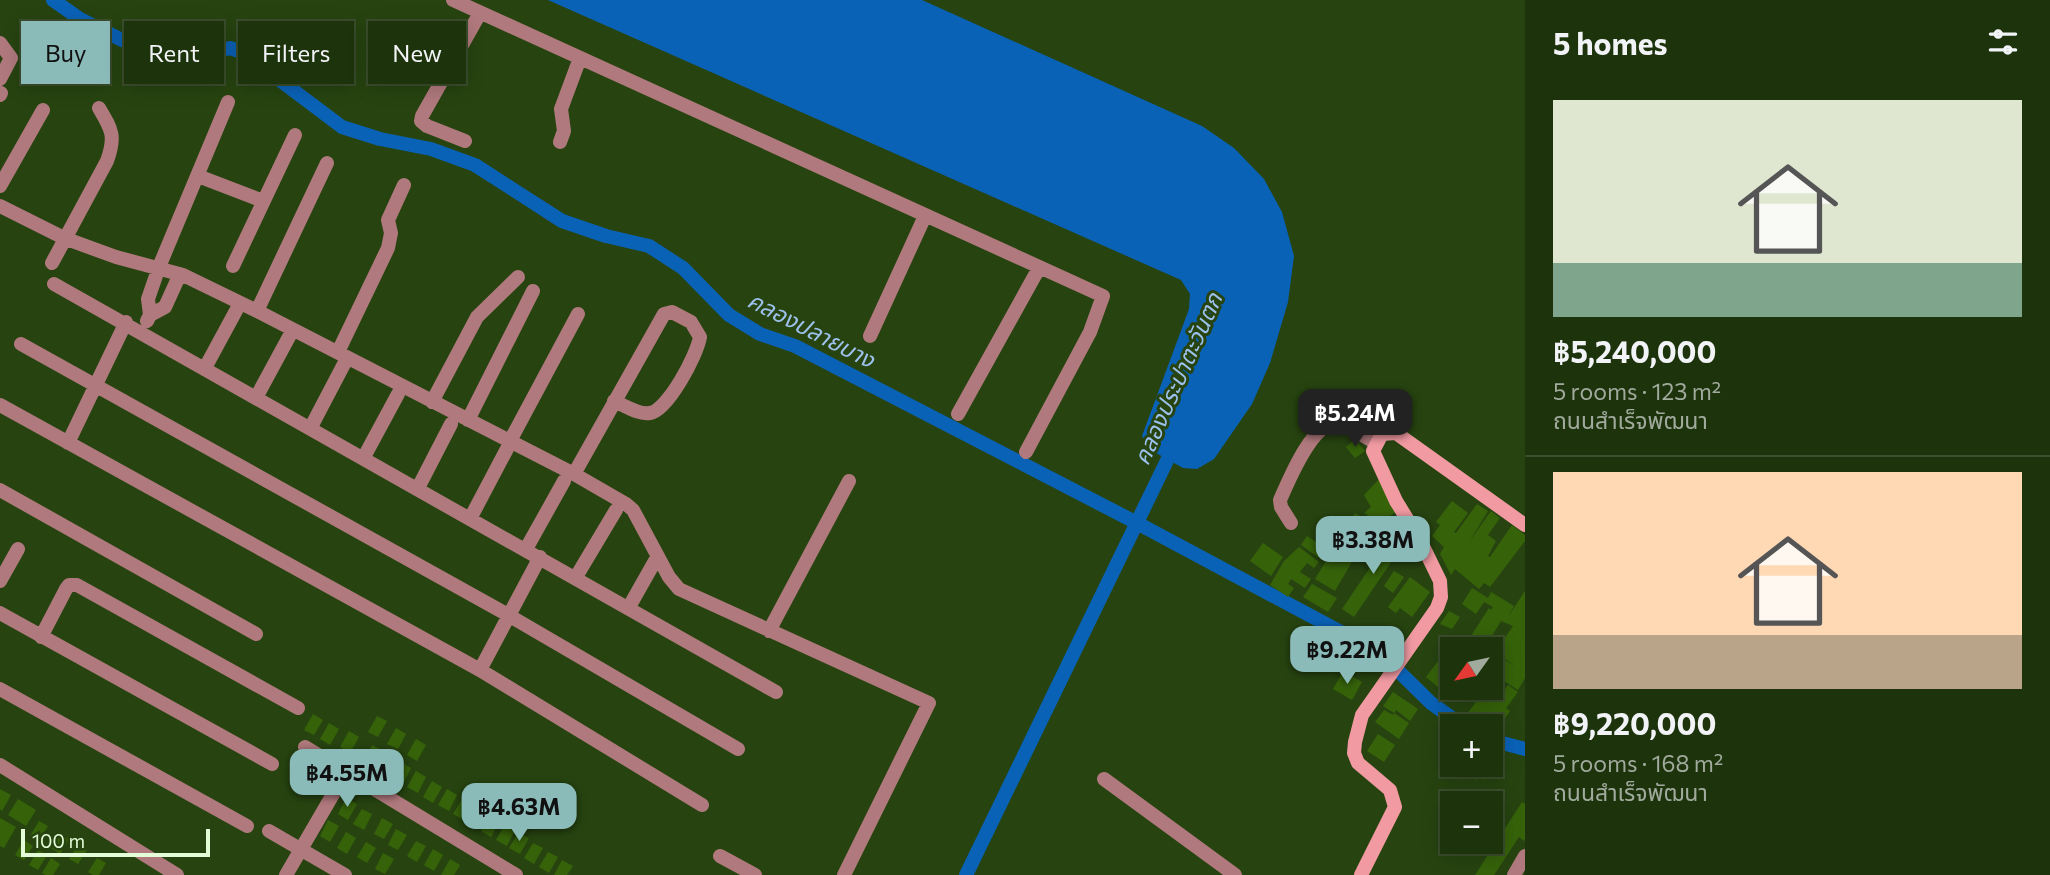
<!DOCTYPE html>
<html lang="en">
<head>
<meta charset="utf-8">
<style>
  body { margin:0; font-family:Commissioner,"Noto Sans Thai",sans-serif; background:#253b15; color:#f1f3f6; height:100vh; display:flex; flex-direction:column; font-size:26px; white-space:nowrap }
  * { box-sizing:border-box; margin:0 }
  p { font-size:23px; color:#a0aa9d }
  .icon { flex:none; width:38px; height:38px; fill:none; stroke:currentColor; stroke-width:2; stroke-linecap:round; stroke-linejoin:round }
  .map { position:relative; flex:1; overflow:hidden }
  .side { display:flex; flex-direction:column; background:#1d330c; width:525px }
  .side>* { flex:none }
  .top-card { position:absolute; left:21px; top:21px; width:665px; height:63px; display:flex; gap:14px }
  .needle { width:46px; rotate:237deg }
  .controls { position:absolute; left:1440px; top:637px; display:grid; gap:14px }
  .controls a { display:grid; place-items:center; width:63px; height:63px; border-radius:0px; background:#1d330c; box-shadow:0 4px 18px #0003,0 0 0 2px #3b4e2d; font-size:35px }
  .scale { position:absolute; left:21px; bottom:18px; width:189px; box-sizing:border-box; padding-left:7px; border:4px solid #e5fcd8; border-top:0; font-size:19px; line-height:24px; white-space:nowrap; color:#e5fcd8; -webkit-text-stroke:5px #274410; paint-order:stroke }
  .price { position:absolute; translate:-50% -60px; padding:0 16px; border-radius:14px; background:#8bbbb9; color:#111; font-size:23px; line-height:46px; filter:drop-shadow(0 2px 4px #0008) }
  .price::after { content:''; position:absolute; left:50%; top:42px; width:21px; height:16px; margin-left:-10px; background:inherit; clip-path:polygon(0 0,100% 0,50% 100%) }
  .price.on { background:#222; color:#fff }
  ul { padding:0; list-style:none }
  li { display:grid; align-content:center; gap:14px; height:371px; padding:0 28px }
  li+li { border-top:2px solid #3b4e2d }
  li span { display:grid; place-items:center; height:217px; border-radius:0px; color:#555 }
  li>.icon { margin-inline-start:auto }
  span .icon { width:126px; height:126px; fill:#fffc; stroke-width:1 }
  li b { font-size:30px }
  h2 { display:flex; justify-content:space-between; align-items:center; height:84px; padding:0 28px; font-size:30px }
  .chip { padding:0 24px; border-radius:0px; background:#1d330c; box-shadow:0 4px 18px #0003,0 0 0 2px #3b4e2d; font-size:24px; line-height:63px }
  .chip.on { background:#8bbbb9; color:#111 }
  main { display:flex; flex:1; min-height:0 }
  .map>svg:first-child { display:block }
  .water { fill:#0a62b7 }
  .lines { fill:none; stroke-linecap:round; stroke-linejoin:round }
  .canal { stroke:#0a62b7; stroke-width:14 }
  .building { fill:#36630a }
  .street { stroke:#b0797d; stroke-width:14 }
  .secondary { stroke:#f19aa2; stroke-width:14 }
  .labels { text-anchor:middle; stroke-width:6; stroke-linejoin:round; paint-order:stroke }
  .water-label { font-size:23px; font-style:italic; fill:#9dc1ed; stroke:#274410 }
</style>
</head>
<body>
<main>
<div class="map">
<svg width="1525" height="875" viewBox="0 0 1525 875">
  <rect width="100%" height="100%" fill="#274410"/>
  <path class="water" d="M548,0H922L1202,126L1234,148L1264,179L1282,212L1294,256L1288,302L1270,363L1252,404L1214,459L1197,469L1183,468L1149,449L1142,436L1189,309L1190,294L1181,280Z"/>
  <g class="lines">
    <path class="canal" d="M53,0L80,19L122,40L165,53L202,55L230,48L257,57L277,78L342,127L380,139L431,149L475,165L562,221L606,236L649,246L683,268L729,315L760,334L795,346L1137,523L1380,653L1431,703L1463,726
      M1491,740L1525,749
      M966,875L1176,442"/>
  </g>
  <path class="building" d="M1355,439L1365,451L1355,458L1346,447Z
    M1380,478L1399,510L1379,523L1364,513L1371,507L1364,495Z
    M1452,501L1468,513L1454,532L1456,533L1477,504L1488,511L1469,542L1491,511L1500,518L1488,535L1496,541L1488,556L1490,557L1512,525L1525,535V541L1490,587L1484,583L1479,589L1455,569L1451,575L1440,554L1444,547L1432,536L1440,525L1436,522Z
    M1355,513L1374,524L1335,591L1315,579Z
    M1392,535L1404,543L1354,617L1342,609Z
    M1307,536L1328,550L1322,560L1301,545Z
    M1263,543L1283,557L1271,576L1250,561Z
    M1299,547L1319,562L1314,568L1307,563L1300,572L1311,579L1305,588L1291,579L1288,584L1294,588L1288,597L1270,585L1284,561Z
    M1394,571L1404,577L1393,593L1384,586Z
    M1410,577L1430,592L1412,617L1400,608L1396,613L1388,607Z
    M1312,584L1337,598L1328,612L1303,597Z
    M1472,588L1488,598L1491,592L1514,606L1508,617L1525,591V678L1518,690L1493,674L1503,659L1515,666L1495,652L1513,626L1501,621L1486,646L1471,636L1489,608L1491,610L1493,607L1484,602L1476,614L1462,604Z
    M1449,611L1460,617L1452,629L1440,624Z
    M1445,652L1452,659V688H1456L1453,691L1442,682L1438,687L1426,677Z
    M1343,671L1362,682L1352,700L1333,689Z
    M1495,682L1505,689L1508,685L1518,692L1506,708L1510,711L1491,738V726H1478L1465,717L1481,695L1471,688H1491Z
    M1393,692L1418,709L1410,721L1396,710L1394,713L1383,706Z
    M1384,710L1393,715L1394,713L1409,723L1399,739L1375,722Z
    M313,714L323,720L314,735L304,730Z
    M377,716L387,721L378,737L368,732Z
    M329,723L339,729L330,745L320,739Z
    M396,728L406,734L398,749L387,744Z
    M349,731L359,737L350,753L340,747Z
    M1378,734L1395,745L1384,762L1367,751Z
    M416,739L426,745L417,761L407,755Z
    M372,745L382,750L373,766L363,761Z
    M388,754L399,760L390,776L380,770Z
    M1452,759V765H1491V759L1496,762L1485,780L1479,776L1476,780L1449,764Z
    M401,762L411,768L403,784L392,778Z
    M416,771L426,777L418,793L407,787Z
    M432,781L442,787L433,803L423,797Z
    M0,789L11,795L2,811L0,809Z
    M447,789L457,795L449,811L438,805Z
    M346,798L357,804L348,820L338,814Z
    M18,799L36,810L26,826L8,815Z
    M462,799L472,804L464,820L453,814Z
    M1522,802L1525,804V839L1524,841L1519,837L1494,875H1475Z
    M475,808L485,813L476,829L466,823Z
    M362,809L372,814L364,830L353,824Z
    M490,815L500,821L491,837L481,831Z
    M0,818L16,827L4,848L0,846Z
    M382,818L393,824L384,839L374,834Z
    M328,820L339,826L330,842L320,836Z
    M39,821L48,826L39,841L30,836Z
    M505,824L515,830L507,846L496,840Z
    M396,829L407,835L398,850L388,845Z
    M346,832L356,838L347,854L337,848Z
    M518,833L529,838L520,854L509,848Z
    M60,834L69,839L60,854L51,848Z
    M24,840L33,846L24,860L15,855Z
    M416,841L426,846L417,862L407,856Z
    M366,842L376,848L367,863L357,857Z
    M533,843L543,848L534,864L524,858Z
    M78,844L87,850L78,864L69,859Z
    M433,849L443,855L434,871L424,865Z
    M38,850L47,855L38,870L29,865Z
    M548,852L558,857L549,873L539,867Z
    M383,853L394,859L385,874L375,869Z
    M51,858L60,864L53,875H45L42,873Z
    M97,858L106,863L99,875H93L88,872Z
    M450,859L460,865L454,875H441Z
    M562,860L573,866L567,875H554Z"/>
  <g class="lines">
    <path class="street" d="M453,0L1103,296L1090,332L1026,452
      M0,43L11,58L0,79
      M0,95L1,93
      M465,141L427,126L421,121L422,116L480,13
      M560,142L564,131L561,109L580,58
      M198,176L263,201
      M0,186L43,110
      M0,206L64,238L116,257L183,275L257,311L574,474L626,504L633,510L669,577L679,589L929,703L844,875
      M52,263L107,161C116,136 112,130 99,108
      M233,266L295,135
      M54,284L776,692
      M257,311L327,163
      M150,315L148,299L159,267L228,102
      M147,321L150,315L165,307L180,274
      M870,336L925,216
      M21,344L508,615L738,749
      M338,352L388,248L391,233L388,220L404,185
      M205,368L238,307
      M257,396L290,335
      M432,402L477,317L518,277
      M0,405L480,670L702,805
      M958,414L1039,268
      M468,420L533,291
      M311,427L344,364
      M510,441L578,314
      M68,443L126,322
      M364,457L398,394
      M574,474L664,314L672,312L691,322L700,337C697,355 668,410 650,413C638,415 624,405 614,401
      M418,488L451,424
      M0,490L256,634
      M471,517L509,445
      M1291,523L1281,507L1280,500C1289,480 1312,422 1336,424C1348,425 1365,437 1376,443
      M526,549L564,481
      M576,577L616,510
      M0,581L18,549
      M629,607L655,561
      M0,613L272,764
      M769,631L849,481
      M41,637L66,589L69,585H77L298,708
      M480,670L540,557
      M0,689L247,826
      M305,747L516,875
      M0,765L177,875
      M1104,779L1235,875
      M269,831L345,875
      M720,856L755,875
      M286,875L346,772
      M1514,875L1525,856"/>
    <path class="secondary" d="M1361,875L1395,807L1390,790L1358,763L1354,753L1355,742L1362,715L1437,608L1441,597L1440,581L1420,540L1396,501L1373,451L1382,434L1396,433L1525,525"/>
  </g>
  <g class="labels">
    <g class="water-label">
      <text transform="translate(811 330) rotate(27)" y="8">คลองปลายบาง</text>
      <text transform="translate(1178 379) rotate(-66)" y="8">คลองประปาตะวันตก</text>
    </g>
  </g>
</svg>
<div class="controls">
<a><svg class="needle" viewBox="-14 -14 28 28"><path d="M0-13l5 13h-10z" fill="#e53935"/><path d="M0 13l5-13h-10z" fill="#a0aa9d"/></svg></a>
<a>+</a>
<a>−</a>
</div>
<div class="scale">100 m</div>
<b class="price on" style="left:1355px;top:449px">฿5.24M</b>
<b class="price" style="left:1373px;top:576px">฿3.38M</b>
<b class="price" style="left:1347px;top:686px">฿9.22M</b>
<b class="price" style="left:347px;top:809px">฿4.55M</b>
<b class="price" style="left:519px;top:843px">฿4.63M</b>
<div class="top-card">
<a class="chip on">Buy</a>
<a class="chip">Rent</a>
<a class="chip">Filters</a>
<a class="chip">New</a>
</div>
</div>
<section class="side">
<h2>5 homes<svg class="icon" aria-label="filters" viewBox="0 0 24 24"><path d="M4 7h16M4 17h16"/><circle cx="9" cy="7" r="2"/><circle cx="15" cy="17" r="2"/></svg></h2>
<ul>
<li><span style="background:linear-gradient(#dfe7d0 75%,#7fa58c 0)"><svg class="icon" aria-label="home" viewBox="0 0 24 24"><path d="M3 11l9-7 9 7M6 9v11h12V9"/></svg></span><div><b>฿5,240,000</b><p>5 rooms · 123 m²</p><p>ถนนสำเร็จพัฒนา</p></div></li>
<li><span style="background:linear-gradient(#ffd9b3 75%,#b9a48a 0)"><svg class="icon" aria-label="home" viewBox="0 0 24 24"><path d="M3 11l9-7 9 7M6 9v11h12V9"/></svg></span><div><b>฿9,220,000</b><p>5 rooms · 168 m²</p><p>ถนนสำเร็จพัฒนา</p></div></li>
</ul>
</section>
</main>
</body>
</html>
